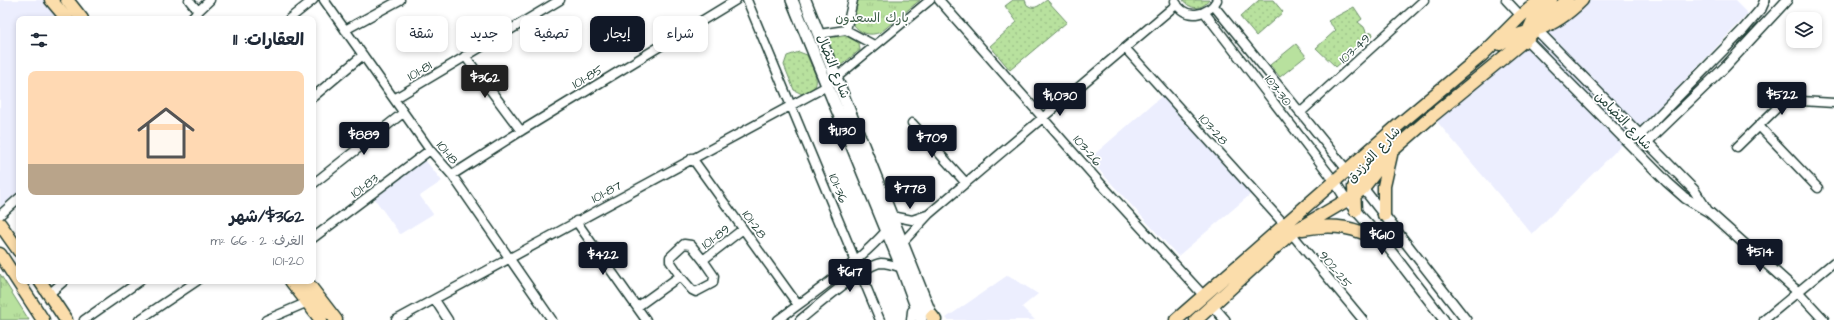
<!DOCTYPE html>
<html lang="ar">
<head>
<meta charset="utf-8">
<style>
  body { margin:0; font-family:"Architects Daughter","Playpen Sans Arabic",sans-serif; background:#f6f6f7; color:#1f2937; direction:rtl; height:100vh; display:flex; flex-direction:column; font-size:15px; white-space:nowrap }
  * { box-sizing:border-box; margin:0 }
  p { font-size:13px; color:#747a83 }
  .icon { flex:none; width:22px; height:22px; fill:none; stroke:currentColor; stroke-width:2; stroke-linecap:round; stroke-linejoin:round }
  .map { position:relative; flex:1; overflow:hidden; direction:ltr }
  .drawer { position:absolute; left:16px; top:16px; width:300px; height:268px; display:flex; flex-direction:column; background:#fff; border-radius:8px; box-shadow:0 2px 6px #0003; direction:rtl }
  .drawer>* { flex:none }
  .top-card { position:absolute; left:328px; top:16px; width:380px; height:36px; direction:rtl; display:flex; gap:8px }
  .controls { position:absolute; left:1786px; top:12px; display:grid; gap:8px }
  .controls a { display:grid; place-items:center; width:36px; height:36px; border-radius:8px; background:#fff; box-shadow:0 2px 6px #0003; font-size:20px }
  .price { position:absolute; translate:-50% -34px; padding:0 9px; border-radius:4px; background:#111827; color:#fff; font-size:13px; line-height:26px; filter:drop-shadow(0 1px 2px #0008) }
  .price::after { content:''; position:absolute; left:50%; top:24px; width:12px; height:9px; margin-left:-6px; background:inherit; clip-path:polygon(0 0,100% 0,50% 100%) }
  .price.selected { background:#222; color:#fff }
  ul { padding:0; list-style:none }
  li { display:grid; align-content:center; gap:8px; height:212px; padding:0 12px }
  li span { display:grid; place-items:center; height:124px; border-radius:8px; color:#555 }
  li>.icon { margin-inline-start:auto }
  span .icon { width:72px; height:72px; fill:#fffc; stroke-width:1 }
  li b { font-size:17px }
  h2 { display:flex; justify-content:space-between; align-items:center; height:48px; padding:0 12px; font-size:17px }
  .chip { padding:0 14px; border-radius:8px; background:#fff; box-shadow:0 2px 6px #0003; font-size:14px; line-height:36px }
  .chip.selected { background:#111827; color:#fff }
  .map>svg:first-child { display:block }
  .built { fill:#eceefe }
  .grass { fill:url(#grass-dots); stroke:#6c8f69 }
  .park { fill:url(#park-tufts); stroke:#6c8f69 }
  .pitch { fill:#b8e19e; stroke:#6c8f69 }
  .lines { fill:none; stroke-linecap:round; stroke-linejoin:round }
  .minor-casing { stroke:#1f3d34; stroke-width:11 }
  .tertiary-casing { stroke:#1f3d34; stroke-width:12 }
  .secondary-casing { stroke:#1f3d34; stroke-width:14 }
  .primary-casing { stroke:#1f3d34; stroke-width:15 }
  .minor { stroke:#fff; stroke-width:8 }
  .tertiary { stroke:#fff; stroke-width:9 }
  .secondary { stroke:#fff; stroke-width:11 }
  .primary { stroke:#fbddab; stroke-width:12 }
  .labels { text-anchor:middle; stroke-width:3.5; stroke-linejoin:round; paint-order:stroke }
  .park-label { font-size:13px; fill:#3e5e49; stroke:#fff }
  .street-label { font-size:13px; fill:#1f3d34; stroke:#fff }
</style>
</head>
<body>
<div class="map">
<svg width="1834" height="320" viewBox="0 0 1834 320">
  <defs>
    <pattern id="grass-dots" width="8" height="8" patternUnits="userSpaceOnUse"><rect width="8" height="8" fill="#b8e19e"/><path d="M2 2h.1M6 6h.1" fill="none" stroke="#9ec289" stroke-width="1.8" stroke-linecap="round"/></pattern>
    <pattern id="park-tufts" width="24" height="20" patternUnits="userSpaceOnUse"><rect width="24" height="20" fill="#b8e19e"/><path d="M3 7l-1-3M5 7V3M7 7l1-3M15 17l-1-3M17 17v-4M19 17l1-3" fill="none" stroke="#9ec289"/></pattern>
  </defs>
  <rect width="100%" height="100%" fill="#fff"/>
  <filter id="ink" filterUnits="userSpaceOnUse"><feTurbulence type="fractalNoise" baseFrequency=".025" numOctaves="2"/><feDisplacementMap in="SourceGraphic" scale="8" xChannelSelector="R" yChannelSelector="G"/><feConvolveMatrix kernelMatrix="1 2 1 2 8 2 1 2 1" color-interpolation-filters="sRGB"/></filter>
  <g filter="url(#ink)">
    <path class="built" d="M0,0H43L58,19H19V192L0,210Z
      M1577,0H1734L1748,14L1636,131L1532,234L1434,118Z
      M1163,95L1251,194L1178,256L1089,159Z
      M425,160L442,181L420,196L433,214L400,234L374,198Z
      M1008,275L1038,294L1022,307L1035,320H948L946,318Z"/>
    <path class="grass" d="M1013,0H1025L1027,5C1036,11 1040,4 1047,0L1067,22L1010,70L990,46L1017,22L1005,6Z
      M1183,0H1209C1202,10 1190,10 1183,0Z
      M1259,0H1273L1283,12L1256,36L1240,17Z
      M1354,7L1362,19L1358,22L1364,27L1367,34L1372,32L1373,35L1336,67L1316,48L1336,30L1328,21Z
      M827,35L846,36L859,43L860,50L840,66L836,65L824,36Z
      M799,52L807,55C813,72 827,88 802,94L794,90L784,65L787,56Z"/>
    <path class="park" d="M858,0H920L881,32C869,37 860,33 853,24Z
      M0,274L29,320H0Z"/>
    <path class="pitch" d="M1296,44L1306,56L1280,77L1270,65Z"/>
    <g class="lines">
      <defs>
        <path id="minor" d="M189,0L198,11
          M324,0L430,150L452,175L552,320
          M747,0L880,320
          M939,0L1101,184L1204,296
          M1506,0L1521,16
          M1175,1C1184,21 1208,16 1217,0
          M1214,6L1347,170
          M1205,13L1335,182
          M190,19L210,0
          M289,19L313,0
          M345,30L400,0
          M846,30L853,0
          M819,34L846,30L874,45
          M1125,48L1285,225
          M465,56L521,131
          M836,78L930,0
          M313,97L363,55
          M394,99L560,0
          M1300,113L1424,0
          M912,123L966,183
          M1759,126L1818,188
          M1737,147L1785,100L1834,103
          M692,158L798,305
          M452,175L521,131L736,0
          M313,184L403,113
          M0,215L19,198
          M892,216L912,220L927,215
          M576,221L646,320
          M1291,233L1363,320
          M313,238L430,150
          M903,242L929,214L1177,4
          M680,276L670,261V257L684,244L691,245L703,260
          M49,294L64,281
          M435,300L448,320
          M637,307L680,276L692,290L696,292L713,283L714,276L703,260L743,229
          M84,320L140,281
          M139,320L197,281
          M266,320L308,302
          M396,320L827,86
          M778,320C815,292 856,265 887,230
          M800,320C815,308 865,264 881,263C888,263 896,266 902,268
          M911,320L912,311
          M1764,320L1834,262"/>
        <path id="tertiary" d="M1536,29L1694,190L1707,210
          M1526,39L1667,182L1685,198L1709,212L1798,292L1824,320
          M1637,138L1743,30L1761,9L1765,0
          M1644,145L1725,67L1787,0
          M1347,170L1363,188L1466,320
          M1335,182L1347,201L1384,242L1444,320
          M1212,305L1225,320"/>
        <path id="secondary" d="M792,0L902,268L921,320
          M805,0L933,320"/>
        <path id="primary" d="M51,0L67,19
          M67,0L82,19
          M1526,36L1535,16L1551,0
          M1500,44C1512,35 1524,33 1538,29C1554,24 1570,12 1582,0
          M1355,210L1354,187L1387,142
          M1384,215V186L1391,155
          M0,224L19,251
          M1302,229C1335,223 1354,227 1384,242
          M0,254L43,320
          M40,281L66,320
          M291,281L321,320
          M306,281L336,320
          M932,316L935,320
          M1176,320L1402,122L1482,55L1521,16L1540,0
          M1196,320L1291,233L1354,196L1363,188L1392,151L1432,116L1526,39L1567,0"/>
      </defs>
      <use href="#minor" class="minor-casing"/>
      <use href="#tertiary" class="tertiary-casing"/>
      <use href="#secondary" class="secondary-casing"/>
      <use href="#primary" class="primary-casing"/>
      <use href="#minor" class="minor"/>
      <use href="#tertiary" class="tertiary"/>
      <use href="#secondary" class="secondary"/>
      <use href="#primary" class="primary"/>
    </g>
  </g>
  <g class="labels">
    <g class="park-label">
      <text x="872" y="22">بارك السعدون</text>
    </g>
    <g class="street-label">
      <text transform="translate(1354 48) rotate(-42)" y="5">103-49</text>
      <text transform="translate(834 66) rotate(68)" y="5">شارع النضال</text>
      <text transform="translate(419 70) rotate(-31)" y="5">101-81</text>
      <text transform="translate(587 76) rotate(-31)" y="5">101-85</text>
      <text transform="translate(1279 90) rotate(53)" y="5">103-30</text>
      <text transform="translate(1624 120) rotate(46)" y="5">شارع التضامن</text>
      <text transform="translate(1214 129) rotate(48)" y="5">103-28</text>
      <text transform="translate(1088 150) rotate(49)" y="5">103-26</text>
      <text transform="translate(448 152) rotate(51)" y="5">101-18</text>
      <text transform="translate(1373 154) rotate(-47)" y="5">شارع الفرزدق</text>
      <text transform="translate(364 185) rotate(-37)" y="5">101-83</text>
      <text transform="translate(839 188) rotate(68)" y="5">101-36</text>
      <text transform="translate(606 191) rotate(-28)" y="5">101-87</text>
      <text transform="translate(755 224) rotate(54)" y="5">101-28</text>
      <text transform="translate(715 236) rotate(-37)" y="5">101-89</text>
      <text transform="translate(1336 269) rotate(51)" y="5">902-25</text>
    </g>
  </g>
</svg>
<div class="controls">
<a><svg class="icon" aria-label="layers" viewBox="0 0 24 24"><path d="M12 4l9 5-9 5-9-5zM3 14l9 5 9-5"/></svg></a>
</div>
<b class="price selected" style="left:485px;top:99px">$362</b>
<b class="price" style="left:1782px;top:116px">$522</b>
<b class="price" style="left:1060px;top:117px">$1,030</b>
<b class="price" style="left:842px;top:152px">$1,130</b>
<b class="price" style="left:364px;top:156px">$889</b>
<b class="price" style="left:932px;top:159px">$709</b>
<b class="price" style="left:910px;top:210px">$778</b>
<b class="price" style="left:1382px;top:256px">$610</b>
<b class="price" style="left:1760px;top:273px">$514</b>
<b class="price" style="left:603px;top:276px">$422</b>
<b class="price" style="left:850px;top:293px">$617</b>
<div class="top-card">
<a class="chip">شراء</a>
<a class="chip selected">إيجار</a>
<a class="chip">تصفية</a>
<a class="chip">جديد</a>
<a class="chip">شقة</a>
</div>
<section class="drawer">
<h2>العقارات: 11<svg class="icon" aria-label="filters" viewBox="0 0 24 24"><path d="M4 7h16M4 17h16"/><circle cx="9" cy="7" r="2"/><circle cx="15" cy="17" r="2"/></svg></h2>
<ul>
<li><span style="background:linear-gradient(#ffd9b3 75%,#b9a48a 0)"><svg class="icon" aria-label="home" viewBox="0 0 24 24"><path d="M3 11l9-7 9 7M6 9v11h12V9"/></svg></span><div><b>$362/شهر</b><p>الغرف: 2 · 66 m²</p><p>101-20</p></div></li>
</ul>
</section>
</div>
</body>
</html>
